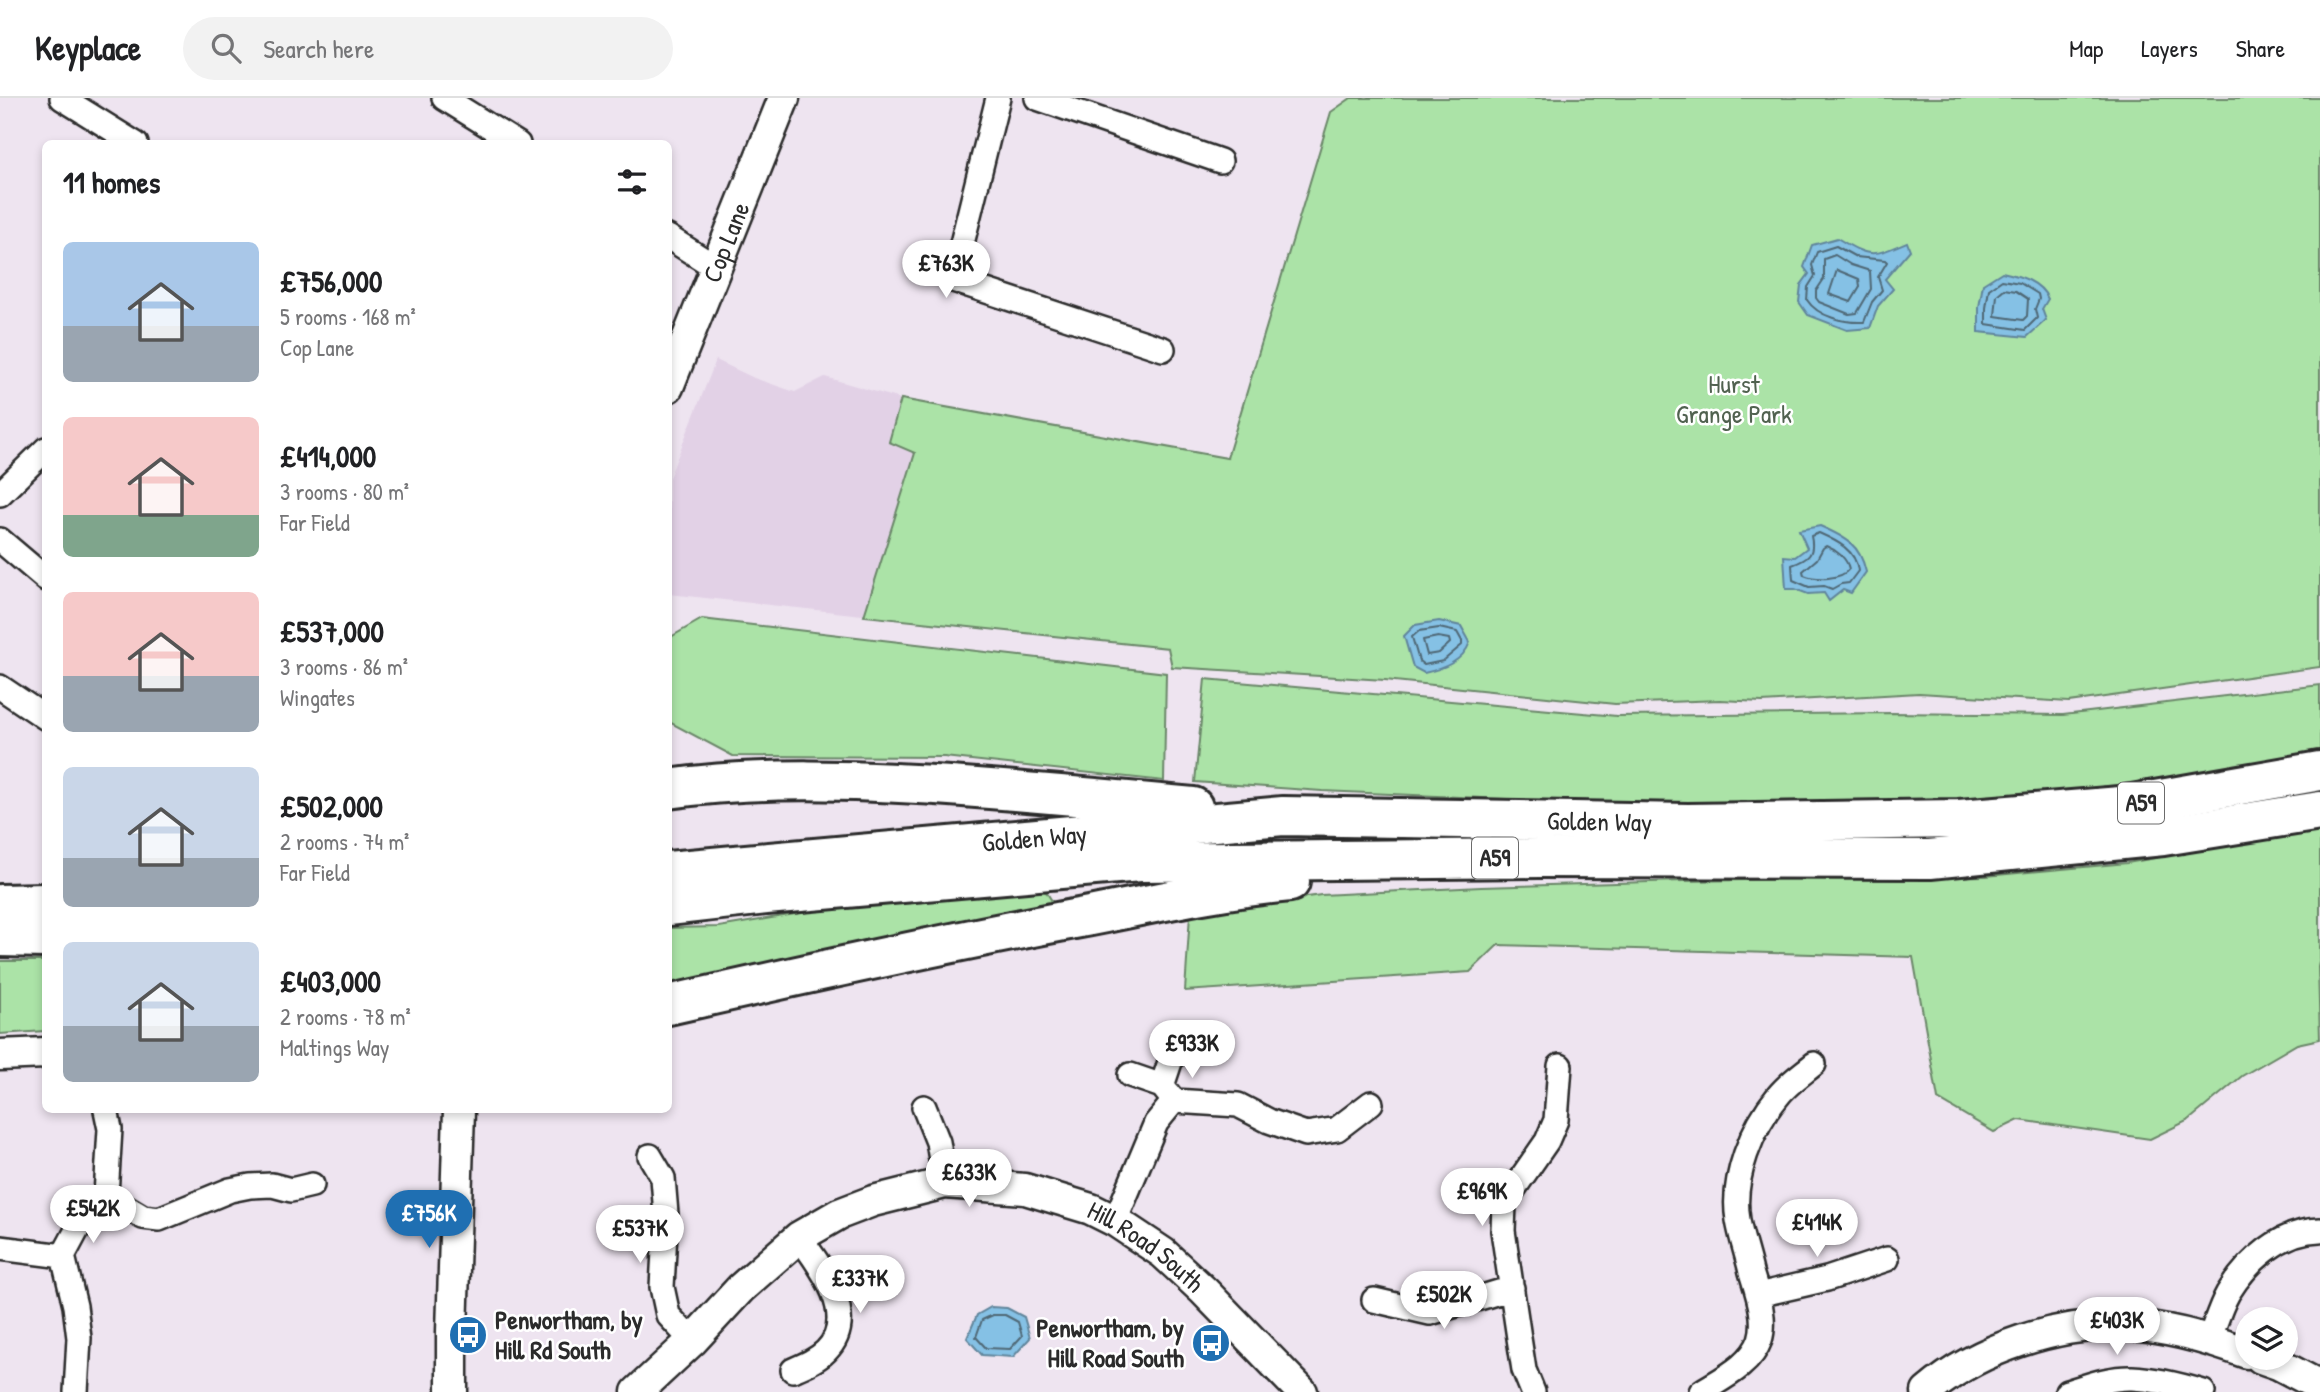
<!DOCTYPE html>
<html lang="en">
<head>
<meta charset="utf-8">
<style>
  body { margin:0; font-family:"Patrick Hand",sans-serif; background:#f2f2f2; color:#202124; height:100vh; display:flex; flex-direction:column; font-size:26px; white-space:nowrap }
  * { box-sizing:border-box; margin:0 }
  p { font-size:23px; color:#757577 }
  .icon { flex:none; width:38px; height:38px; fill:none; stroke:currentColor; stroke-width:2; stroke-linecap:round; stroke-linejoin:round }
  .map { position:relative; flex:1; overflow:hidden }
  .details { position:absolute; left:42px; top:42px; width:630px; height:973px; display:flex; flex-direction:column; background:#fff; border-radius:10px; box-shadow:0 4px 10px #0003 }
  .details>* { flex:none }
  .buttons { position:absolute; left:2235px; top:1209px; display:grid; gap:14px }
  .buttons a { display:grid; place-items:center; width:63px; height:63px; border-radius:50%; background:#fff; box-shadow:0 4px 10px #0003; font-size:35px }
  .price { position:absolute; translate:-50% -60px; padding:0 16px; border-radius:24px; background:#fff; color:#222; font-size:23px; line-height:46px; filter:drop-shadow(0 2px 4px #0008) }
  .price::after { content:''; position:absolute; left:50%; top:42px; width:21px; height:16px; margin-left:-10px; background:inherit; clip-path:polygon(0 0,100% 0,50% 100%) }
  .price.current { background:#1f6fb2; color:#fff }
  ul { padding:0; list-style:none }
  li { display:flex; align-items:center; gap:21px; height:175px; padding:0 21px }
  li span { display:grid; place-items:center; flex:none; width:196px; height:140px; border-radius:10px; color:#555 }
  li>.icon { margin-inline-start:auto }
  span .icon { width:84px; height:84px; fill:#fffc; stroke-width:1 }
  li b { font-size:30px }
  h2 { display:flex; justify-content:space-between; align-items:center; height:84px; padding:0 21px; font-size:30px }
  header { display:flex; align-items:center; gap:42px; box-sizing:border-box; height:98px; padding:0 35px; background:#fff; border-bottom:2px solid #e0e0e0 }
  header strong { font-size:33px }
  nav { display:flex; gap:38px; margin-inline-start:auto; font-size:24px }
  .search { width:490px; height:63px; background:#f2f2f2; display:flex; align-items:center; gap:18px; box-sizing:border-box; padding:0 24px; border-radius:38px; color:#757577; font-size:26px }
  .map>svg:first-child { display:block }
  .built { fill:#e2d1e6 }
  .green { fill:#abe3a7; stroke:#6b8769; stroke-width:2 }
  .water { fill:#85c1e5; stroke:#61859b; stroke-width:2 }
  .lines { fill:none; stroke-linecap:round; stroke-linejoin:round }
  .shore { stroke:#4f6775; stroke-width:2 }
  .minor-casing { stroke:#2b2b2b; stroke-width:28 }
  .tertiary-casing { stroke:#2b2b2b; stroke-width:35 }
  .trunk-casing { stroke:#2b2b2b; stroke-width:44 }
  .minor { stroke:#fff; stroke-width:23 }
  .tertiary { stroke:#fff; stroke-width:30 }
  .trunk { stroke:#fff; stroke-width:38 }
  .labels { text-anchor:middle; stroke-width:5; stroke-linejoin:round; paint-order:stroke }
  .shield { fill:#fff; stroke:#6b6b6b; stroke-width:2 }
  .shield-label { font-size:24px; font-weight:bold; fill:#2b2b2b }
  .street-label { font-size:26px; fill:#2b2b2b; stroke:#fff }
  .park-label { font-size:26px; fill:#516250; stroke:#fff }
  .poi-label { font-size:26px; font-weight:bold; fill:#2b2b2b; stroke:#fff; text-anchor:start }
</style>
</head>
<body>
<header>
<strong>Keyplace</strong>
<div class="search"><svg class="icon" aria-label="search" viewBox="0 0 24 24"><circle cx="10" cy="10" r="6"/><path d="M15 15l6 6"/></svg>Search here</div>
<nav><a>Map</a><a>Layers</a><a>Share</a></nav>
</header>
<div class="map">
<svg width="2320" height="1294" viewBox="0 0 2320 1294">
  <rect width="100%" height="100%" fill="#eee4f0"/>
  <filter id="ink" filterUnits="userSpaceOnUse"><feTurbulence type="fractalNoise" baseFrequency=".0143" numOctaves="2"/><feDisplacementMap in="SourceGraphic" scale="14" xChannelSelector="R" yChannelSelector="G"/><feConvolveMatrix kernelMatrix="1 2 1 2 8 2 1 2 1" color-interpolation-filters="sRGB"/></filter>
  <g filter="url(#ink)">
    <path class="built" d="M716,262L754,280L795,294L825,279L911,304L1168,550L669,496V380Z"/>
    <path class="green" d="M1351,0H2320V569L2069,604L1919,595L1762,604L1720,602L1615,606L1385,582L1172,569L1168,550L864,518L915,355L889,344L901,301L1227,360L1331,14Z
      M702,521L1166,575L1164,683L944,659L733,658L669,624V540Z
      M1205,581L1617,618L1891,615L2063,617L2320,587V661L2206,677L1983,702L1621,706L1322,693L1195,684Z
      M2320,731V860L2318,869L2320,941L2297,946L2242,978L2189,1022L2150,1041L2019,1022L1994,1034L1938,1001L1913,859L1498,847L1470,874L1185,893L1190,816L1321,797L1481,789L1683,783L1986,778L2127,765Z
      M1035,788L1047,795L1052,803L1050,811L669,902L668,830L719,829L889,800Z
      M0,863H45V933L0,936Z"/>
    <path class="water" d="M1837,140C1870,160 1872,159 1907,144L1910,152L1885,181L1893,191L1878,208L1870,230L1847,232L1808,217L1799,204L1801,187L1809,176L1804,169L1812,147Z
      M2002,174C2020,178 2040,183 2048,201L2042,211L2046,222L2027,239L1979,234V209L1983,186Z
      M1820,428C1845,439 1860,446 1866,474L1851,495L1843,492L1829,503L1824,495L1808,496L1795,491H1786L1784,458L1795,459L1807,450L1799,432Z
      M1439,523L1461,528L1470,544C1463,564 1442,571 1424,575L1413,569L1404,538L1415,527Z
      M991,1209L1007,1210L1024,1219L1030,1240L1013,1259L982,1257L967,1240L977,1217Z"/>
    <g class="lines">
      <path class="shore" d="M1836,148L1856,159L1885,162L1887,164L1878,179L1882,192L1872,204L1864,224C1845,225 1818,219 1807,202L1808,189L1815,178L1812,167L1817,154Z
        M1835,157L1851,167L1870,173L1871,191L1857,215L1849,216L1819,204L1816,200V193L1824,181V161Z
        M1837,172L1859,181L1860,189L1851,204L1829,196Z
        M2002,182L2020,185L2038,196L2039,201L2035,211L2037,220L2025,232L1986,226V210L1989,191Z
        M2004,191L2016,193L2028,201L2027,218L2023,222L1995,218L1997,197Z
        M1819,435C1837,443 1856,452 1858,473L1849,485L1841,486L1832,491L1824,488L1809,489L1793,482L1792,467C1809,461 1815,456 1811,438Z
        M1826,448C1836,452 1847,460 1849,471C1841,482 1816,482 1804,477L1803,473L1817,461L1823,450Z
        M1439,530L1457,534L1462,543V547L1443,563L1424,567L1419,563L1412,539L1419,533Z
        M1438,539L1449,541L1450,545L1439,555L1427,557L1423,542Z
        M993,1217H1005L1018,1224L1022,1238L1010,1251L986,1250L976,1239L982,1222Z"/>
      <defs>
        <path id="minor" d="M62,0L136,46
          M444,0L518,46
          M998,0L953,182L1163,251
          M1037,0L1220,63
          M668,139L715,169
          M0,396L46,351
          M0,442L46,481
          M0,589L46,620
          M1173,955L1162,988L1174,1003
          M1130,977L1162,988
          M924,1009L938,1044L945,1085
          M650,1058L663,1080L666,1116L662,1189L668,1217L692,1243
          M106,1097L143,1119L159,1121L230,1092L250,1088L272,1087L291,1092L312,1087
          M1115,1123L1156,1025L1174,1003L1238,1007L1269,1023L1306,1036L1337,1031L1371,1005
          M0,1150L63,1158
          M1758,1197L1827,1181L1887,1161
          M1374,1202L1430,1215L1512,1190
          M2209,1242C2215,1227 2220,1209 2228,1195C2247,1164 2281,1132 2320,1132
          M793,1272C805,1267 817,1262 826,1253C860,1219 820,1167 799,1139
          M76,1294L79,1240L75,1208L63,1158L85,1117L106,1097L110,1031L106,1012
          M1533,1294L1524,1272L1519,1240L1503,1133L1504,1105L1547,1043L1556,1022L1560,968
          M1701,1294C1723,1280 1751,1267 1760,1242C1767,1221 1757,1194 1751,1174C1747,1156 1741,1140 1738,1122C1731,1081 1752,1029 1778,998C1787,986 1802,976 1814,966
          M2067,1294C2087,1288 2110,1279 2132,1280C2155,1281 2180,1287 2203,1294"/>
        <g id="tertiary">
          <path id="s1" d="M668,289L784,0"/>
          <path d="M0,957L46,955"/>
          <path d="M2261,1260L2278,1266L2320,1288"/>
          <path d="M452,1294V1234L459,1012"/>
          <path id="s2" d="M637,1294L692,1243L741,1190L799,1139L839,1116L873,1103L945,1085L1025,1091L1091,1111L1115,1123L1163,1155L1204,1193L1302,1294"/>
          <path d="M1927,1294C1978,1250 2059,1224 2127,1227C2168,1229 2209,1241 2247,1255"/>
        </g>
        <g id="trunk">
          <path d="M668,691C762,678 856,682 950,688C1031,694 1112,701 1193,709"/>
          <path id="s3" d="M668,773L1283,718L1688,725L1959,721L2121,708L2320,673"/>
          <path d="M0,806L46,805"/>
          <path d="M668,808L766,797L1140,764L1539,760L1930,761L2163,738L2320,713"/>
          <path d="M0,839L46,840"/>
          <path d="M668,907C809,875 949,844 1090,818C1156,805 1223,790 1290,784"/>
        </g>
      </defs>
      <use href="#minor" class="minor-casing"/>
      <use href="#tertiary" class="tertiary-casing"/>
      <use href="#trunk" class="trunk-casing"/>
      <use href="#minor" class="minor"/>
      <use href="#tertiary" class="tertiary"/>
      <use href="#trunk" class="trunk"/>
    </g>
  </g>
  <defs>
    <symbol id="bus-disc" viewBox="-11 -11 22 22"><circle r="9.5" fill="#1f6fb2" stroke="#fff"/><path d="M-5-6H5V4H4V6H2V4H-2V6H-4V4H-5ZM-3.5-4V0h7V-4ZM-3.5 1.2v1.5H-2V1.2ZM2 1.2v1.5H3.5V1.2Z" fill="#fff"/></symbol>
  </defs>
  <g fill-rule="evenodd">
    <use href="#bus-disc" x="446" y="1215" width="44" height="44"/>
    <use href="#bus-disc" x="1189" y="1223" width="44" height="44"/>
  </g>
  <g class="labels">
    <g class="shield">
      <rect x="2118" y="684.5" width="46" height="41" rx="5"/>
      <rect x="1472" y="739.5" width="46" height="41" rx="5"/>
    </g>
    <g class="shield-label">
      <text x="2141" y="713">A59</text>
      <text x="1495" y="768">A59</text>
    </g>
    <g class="street-label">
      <text dy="9" stroke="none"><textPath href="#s1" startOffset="156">Cop Lane</textPath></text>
      <text dy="9" stroke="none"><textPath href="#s3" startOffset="934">Golden Way</textPath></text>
      <text dy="9" stroke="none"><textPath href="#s3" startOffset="368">Golden Way</textPath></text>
      <text dy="9" stroke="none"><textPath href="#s2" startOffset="597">Hill Road South</textPath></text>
    </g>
    <g class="park-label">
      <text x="1734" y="295">Hurst<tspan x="1734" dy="30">Grange Park</tspan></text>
    </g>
    <g class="poi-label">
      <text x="495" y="1231">Penwortham, by<tspan x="495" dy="30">Hill Rd South</tspan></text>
      <text x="1184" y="1239" text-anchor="end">Penwortham, by<tspan x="1184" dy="30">Hill Road South</tspan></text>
    </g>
  </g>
</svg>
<div class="buttons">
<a><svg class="icon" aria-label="layers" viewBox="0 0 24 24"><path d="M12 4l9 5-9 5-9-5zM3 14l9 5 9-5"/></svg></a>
</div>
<b class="price" style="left:946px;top:202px">£763K</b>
<b class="price" style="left:1192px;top:982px">£933K</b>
<b class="price" style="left:969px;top:1111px">£633K</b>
<b class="price" style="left:1482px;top:1130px">£969K</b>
<b class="price" style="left:93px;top:1147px">£542K</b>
<b class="price current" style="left:429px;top:1152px">£756K</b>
<b class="price" style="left:1817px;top:1161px">£414K</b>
<b class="price" style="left:640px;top:1167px">£537K</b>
<b class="price" style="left:860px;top:1217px">£337K</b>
<b class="price" style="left:1444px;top:1233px">£502K</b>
<b class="price" style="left:2117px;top:1259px">£403K</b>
<section class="details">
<h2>11 homes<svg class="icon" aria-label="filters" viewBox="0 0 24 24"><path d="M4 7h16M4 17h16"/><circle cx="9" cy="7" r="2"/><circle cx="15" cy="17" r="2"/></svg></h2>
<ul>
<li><span style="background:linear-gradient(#a9c7e8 60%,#9aa5b1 0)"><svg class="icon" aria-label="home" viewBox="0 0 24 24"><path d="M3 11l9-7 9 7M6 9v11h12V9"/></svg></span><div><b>£756,000</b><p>5 rooms · 168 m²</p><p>Cop Lane</p></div></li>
<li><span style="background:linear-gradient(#f6c9c9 70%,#7fa58c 0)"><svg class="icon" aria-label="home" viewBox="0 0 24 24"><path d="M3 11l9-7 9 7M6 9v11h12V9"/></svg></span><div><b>£414,000</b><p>3 rooms · 80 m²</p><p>Far Field</p></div></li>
<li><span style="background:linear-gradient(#f6c9c9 60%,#9aa5b1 0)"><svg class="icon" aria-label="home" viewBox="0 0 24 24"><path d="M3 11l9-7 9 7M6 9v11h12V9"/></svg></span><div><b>£537,000</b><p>3 rooms · 86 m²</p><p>Wingates</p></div></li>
<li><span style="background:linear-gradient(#c9d6e8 65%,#9aa5b1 0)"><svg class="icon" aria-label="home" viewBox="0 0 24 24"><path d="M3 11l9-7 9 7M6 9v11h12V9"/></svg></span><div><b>£502,000</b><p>2 rooms · 74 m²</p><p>Far Field</p></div></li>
<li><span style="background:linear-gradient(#c9d6e8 60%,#9aa5b1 0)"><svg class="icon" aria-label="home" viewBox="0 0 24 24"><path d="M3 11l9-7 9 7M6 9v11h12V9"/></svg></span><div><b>£403,000</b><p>2 rooms · 78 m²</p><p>Maltings Way</p></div></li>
</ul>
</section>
</div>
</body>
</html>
